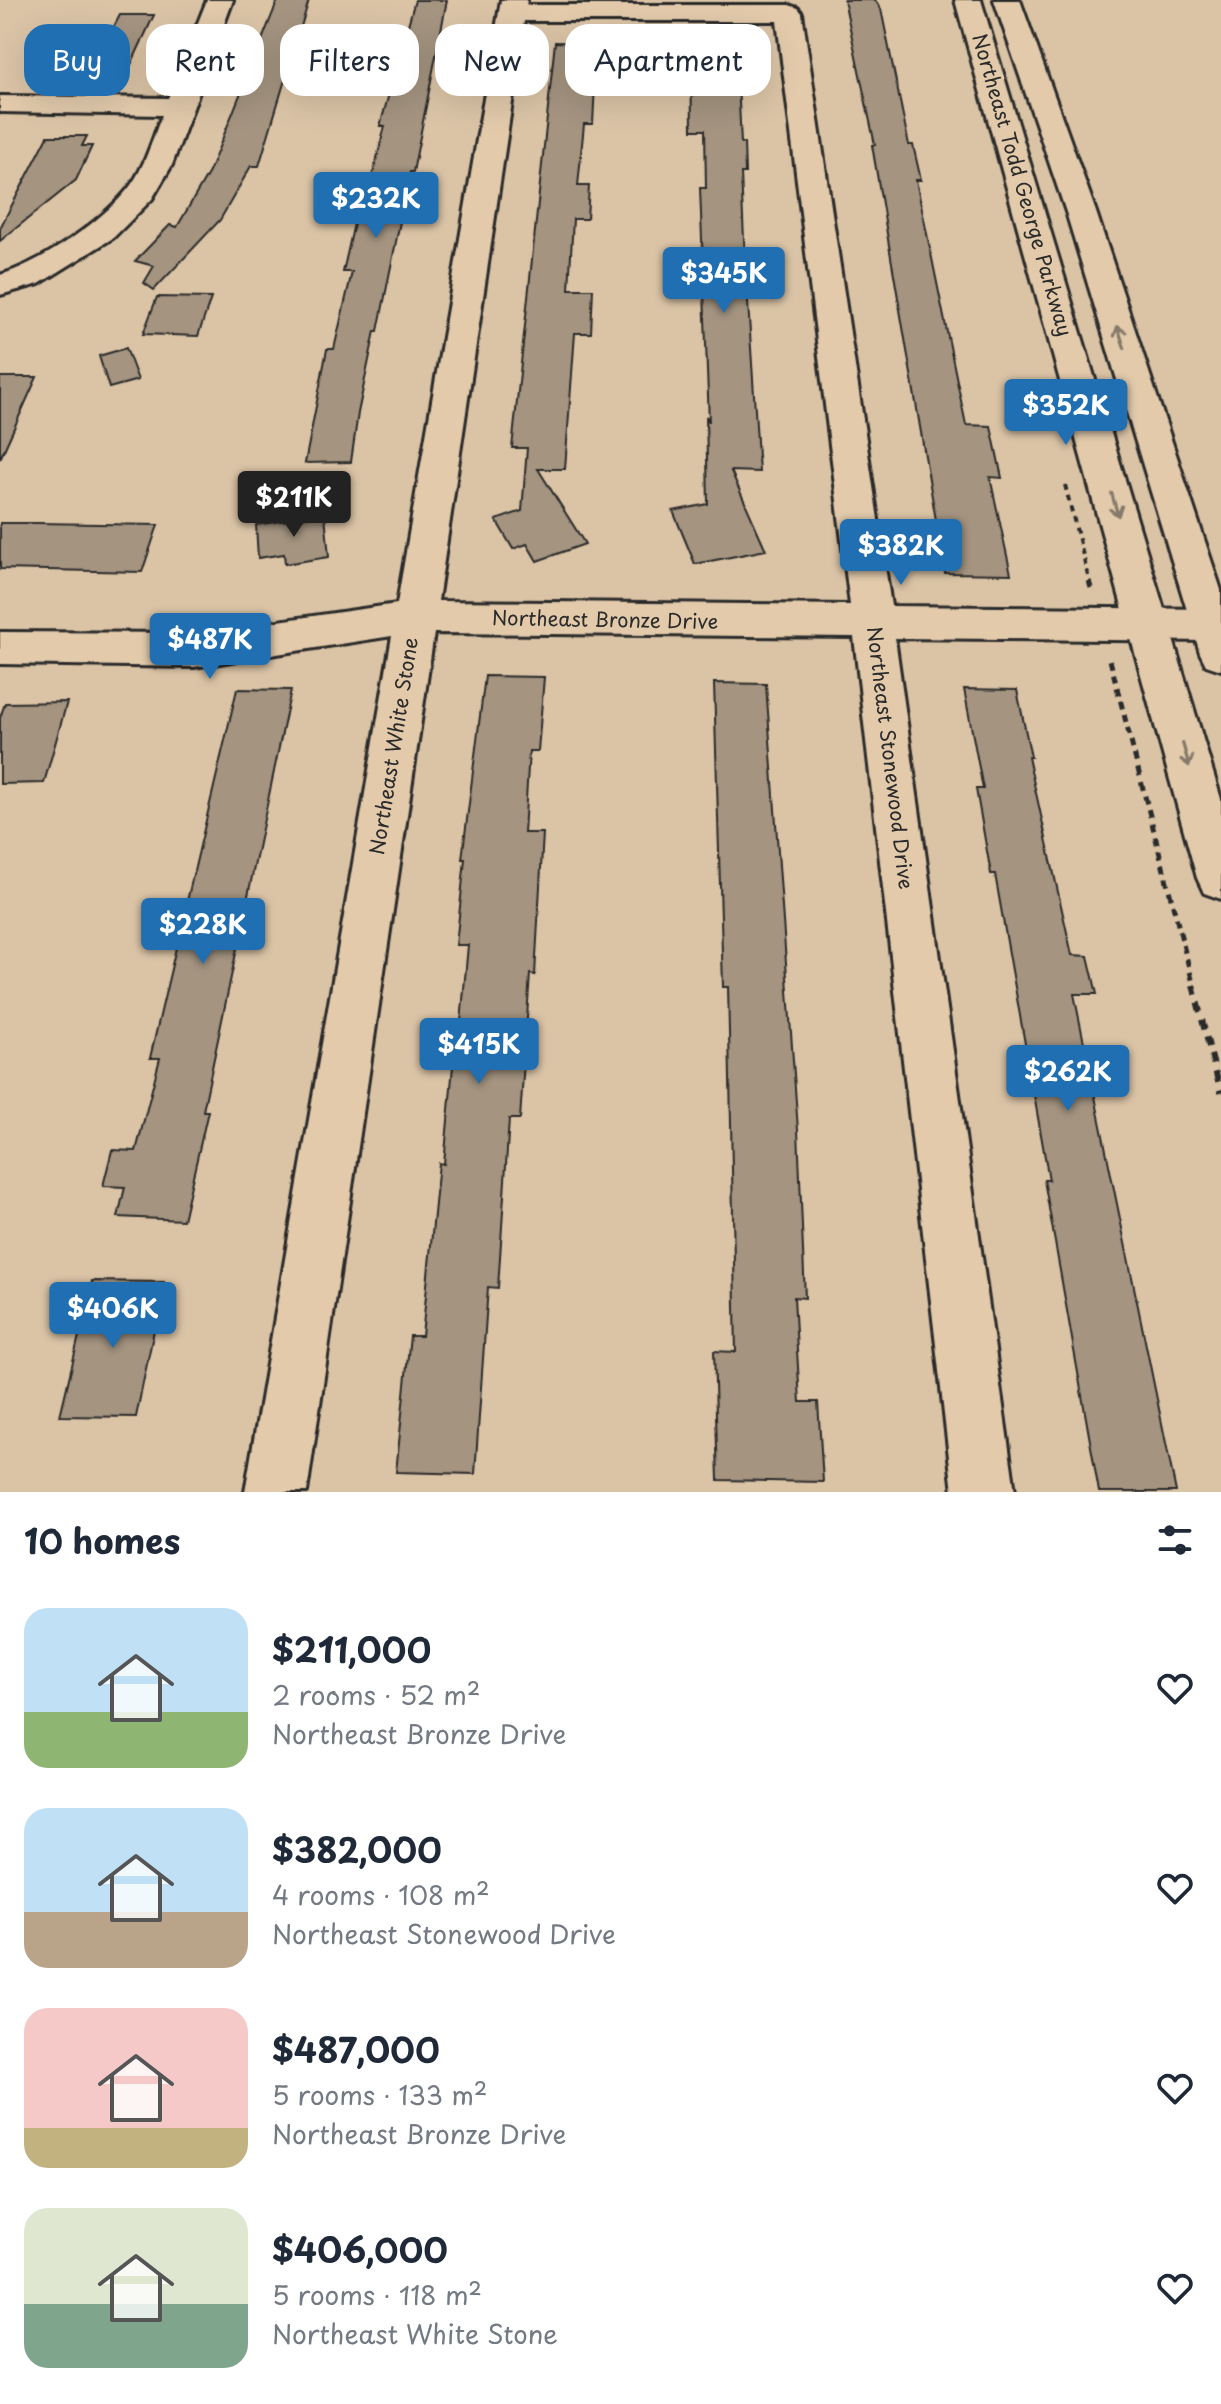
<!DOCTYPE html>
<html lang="en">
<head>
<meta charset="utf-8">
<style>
  body { margin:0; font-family:"Playpen Sans",sans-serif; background:#f6f6f7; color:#1f2937; height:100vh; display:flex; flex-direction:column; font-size:30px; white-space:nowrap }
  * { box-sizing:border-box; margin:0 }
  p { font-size:26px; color:#747a83 }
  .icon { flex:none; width:44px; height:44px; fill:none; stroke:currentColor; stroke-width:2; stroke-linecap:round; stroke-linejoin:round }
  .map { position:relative; height:1492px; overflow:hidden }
  .side { display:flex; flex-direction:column; background:#fff; flex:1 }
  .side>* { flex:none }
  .hud { position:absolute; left:24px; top:24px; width:800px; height:72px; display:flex; gap:16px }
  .price { position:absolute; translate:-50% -68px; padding:0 18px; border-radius:8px; background:#1f6fb2; color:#fff; font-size:26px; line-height:52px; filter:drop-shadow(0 2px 4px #0008) }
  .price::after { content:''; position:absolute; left:50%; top:48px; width:24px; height:18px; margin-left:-12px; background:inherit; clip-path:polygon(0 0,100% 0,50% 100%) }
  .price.selected { background:#222; color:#fff }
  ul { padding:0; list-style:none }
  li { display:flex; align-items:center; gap:24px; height:200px; padding:0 24px }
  li span { display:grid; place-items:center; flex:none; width:224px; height:160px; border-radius:24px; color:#555 }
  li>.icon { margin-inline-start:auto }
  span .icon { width:96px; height:96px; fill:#fffc; stroke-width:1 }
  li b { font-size:34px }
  h2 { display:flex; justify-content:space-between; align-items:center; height:96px; padding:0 24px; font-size:34px }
  .tag { padding:0 28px; border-radius:24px; background:#fff; box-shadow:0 8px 32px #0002; font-size:28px; line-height:72px }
  .tag.selected { background:#1f6fb2; color:#fff }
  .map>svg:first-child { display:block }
  .building { fill:#a49480; stroke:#2b2b2b; stroke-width:2 }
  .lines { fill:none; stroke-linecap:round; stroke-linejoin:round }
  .minor-casing { stroke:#2b2b2b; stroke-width:6 }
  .major-casing { stroke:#2b2b2b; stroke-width:6 }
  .path-far2 { stroke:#2b2b2b; stroke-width:4; stroke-dasharray:6 5; stroke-linecap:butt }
  .path-far1 { stroke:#2b2b2b; stroke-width:5; stroke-dasharray:8 6; stroke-linecap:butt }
  .path { stroke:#2b2b2b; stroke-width:6; stroke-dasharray:10 8; stroke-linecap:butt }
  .minor { fill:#e2caab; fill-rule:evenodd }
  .major { fill:#e2caab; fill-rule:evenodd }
  .oneway { stroke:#867a6b }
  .labels { text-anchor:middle; stroke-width:6; stroke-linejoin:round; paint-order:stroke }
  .street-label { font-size:20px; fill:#2b2b2b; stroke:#e2caab }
</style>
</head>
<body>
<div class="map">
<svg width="1221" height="1492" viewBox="0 0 1221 1492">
  <rect width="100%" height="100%" fill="#dbc4a6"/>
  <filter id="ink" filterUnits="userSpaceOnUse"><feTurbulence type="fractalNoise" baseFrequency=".0125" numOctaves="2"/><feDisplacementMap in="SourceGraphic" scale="16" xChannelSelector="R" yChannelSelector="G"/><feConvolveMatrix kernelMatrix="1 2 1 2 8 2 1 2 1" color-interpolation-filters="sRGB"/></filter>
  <g filter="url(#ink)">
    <path class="building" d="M278,0H309L259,166H251L220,220L154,290L144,283L154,266L135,261L170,225L177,227L209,172Z
      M415,0H447L413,172H410L378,331H375L358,413L351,462L305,463L327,349H334L352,272H343L355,219L363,186H370L385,126H380Z
      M844,0H875L881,9L909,145H913L921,180H916L966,425L991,426L1002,478L990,477L1011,574L945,573L892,263L872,145H875Z
      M120,15H154L123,82L85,81Z
      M555,42L597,43L593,124H584L578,186H589L587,219H573L569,289H593L591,333H575L565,469H538L585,544L537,561L527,544L513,549L496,520L522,511L527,448H512Z
      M736,42L741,143H744L745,173H741L744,240L759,472L731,471L766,550L695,564L673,511L708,504L706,416L709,422L700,188H706L705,130H692L691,43Z
      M48,136H87L82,146H92L76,180L0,241V228Z
      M157,297L211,298L198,336L143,334Z
      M126,348L138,380L109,388L99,356Z
      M0,377H37L0,459Z
      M325,514L329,557L285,564L284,554L258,558L256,525Z
      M0,523H38L158,525L142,572L0,569Z
      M485,676L544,677L538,751H529L524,833H543L535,975L530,974L520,1119H509L498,1288L488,1287L475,1474L396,1472L410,1336H422L439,1163L444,1164L457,1022H461L468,945H456L465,859H462Z
      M714,683L766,684L798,1130L805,1298L794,1297L800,1402H818L823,1482L718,1480L714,1351L736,1352L728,987H723Z
      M237,689L291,690L203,1111H208L183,1220L118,1217L125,1187L103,1186L112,1150L136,1151L160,1058H150Z
      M964,689L1017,690L1031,757H1028L1072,955L1088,956L1097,994H1074L1176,1492H1099L1044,1180H1049L995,874H991L976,789H983Z
      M67,702L44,783L0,784V718L5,703Z
      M92,1281L164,1282L136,1417L60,1416Z"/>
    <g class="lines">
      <defs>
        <path id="minor" d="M207,0H233L172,165L152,199L113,238L39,284L0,295V275C41,263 101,222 128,189C145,168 152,139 162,115L0,112V96L168,98Z
          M501,0H527L526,5H789L798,8L802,13L891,606L1212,609L1221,612V638L1212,641L895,638L1015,1492H953L854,637L434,633L307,1492H245L392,636L194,667L0,664V632L194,633L397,604ZM524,21H777L850,605L438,601Z"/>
        <path id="major" d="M955,0H981L1221,799V899L1204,893L1197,878Z
          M994,0H1020L1096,212L1221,590V670L1206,665L1200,653L1066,212Z"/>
      </defs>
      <use href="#minor" class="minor-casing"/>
      <use href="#major" class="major-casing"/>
      <path class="path-far2" d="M1065,485L1090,583"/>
      <path class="path-far1" d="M1089,581L1091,588
        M1110,660L1194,987"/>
      <path class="path" d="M1193,985L1221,1093"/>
      <use href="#minor" class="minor"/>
      <use href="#major" class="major"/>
    </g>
    <defs><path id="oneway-shaft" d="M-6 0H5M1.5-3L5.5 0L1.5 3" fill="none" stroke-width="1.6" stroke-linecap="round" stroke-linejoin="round" transform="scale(2)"/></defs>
    <g class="oneway">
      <use href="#oneway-shaft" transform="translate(1121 337) rotate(-108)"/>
      <use href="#oneway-shaft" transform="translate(1115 505) rotate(74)"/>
      <use href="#oneway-shaft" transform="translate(1186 755) rotate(74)"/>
    </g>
  </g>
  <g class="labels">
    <g class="street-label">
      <text transform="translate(1022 185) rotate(74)" y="7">Northeast Todd George Parkway</text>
      <text transform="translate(605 620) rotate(1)" y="7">Northeast Bronze Drive</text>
      <text transform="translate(394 746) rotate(-81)" y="7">Northeast White Stone</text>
      <text transform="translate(890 758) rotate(83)" y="7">Northeast Stonewood Drive</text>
    </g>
  </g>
</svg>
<b class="price" style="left:376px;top:240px">$232K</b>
<b class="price" style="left:724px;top:315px">$345K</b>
<b class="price" style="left:1066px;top:447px">$352K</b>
<b class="price selected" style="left:294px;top:539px">$211K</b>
<b class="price" style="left:901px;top:587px">$382K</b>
<b class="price" style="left:210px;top:681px">$487K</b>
<b class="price" style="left:203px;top:966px">$228K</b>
<b class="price" style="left:479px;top:1086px">$415K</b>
<b class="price" style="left:1068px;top:1113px">$262K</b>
<b class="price" style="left:113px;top:1350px">$406K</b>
<div class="hud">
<a class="tag selected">Buy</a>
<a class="tag">Rent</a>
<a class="tag">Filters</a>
<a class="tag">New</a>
<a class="tag">Apartment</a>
</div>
</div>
<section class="side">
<h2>10 homes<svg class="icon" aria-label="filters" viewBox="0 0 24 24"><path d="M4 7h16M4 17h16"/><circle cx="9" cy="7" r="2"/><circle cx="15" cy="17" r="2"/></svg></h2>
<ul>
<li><span style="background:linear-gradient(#bfe0f5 65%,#8fb573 0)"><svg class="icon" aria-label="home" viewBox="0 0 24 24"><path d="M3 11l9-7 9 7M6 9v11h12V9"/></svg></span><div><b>$211,000</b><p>2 rooms · 52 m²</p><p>Northeast Bronze Drive</p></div><svg class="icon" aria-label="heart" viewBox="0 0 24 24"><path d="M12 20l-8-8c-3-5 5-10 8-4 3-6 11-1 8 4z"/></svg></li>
<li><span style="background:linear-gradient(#bfe0f5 65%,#b9a48a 0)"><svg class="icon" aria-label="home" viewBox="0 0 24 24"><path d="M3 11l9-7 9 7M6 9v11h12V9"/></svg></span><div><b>$382,000</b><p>4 rooms · 108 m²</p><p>Northeast Stonewood Drive</p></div><svg class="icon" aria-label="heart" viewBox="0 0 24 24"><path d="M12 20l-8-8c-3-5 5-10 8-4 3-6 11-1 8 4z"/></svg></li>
<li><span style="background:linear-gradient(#f6c9c9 75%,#c2b280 0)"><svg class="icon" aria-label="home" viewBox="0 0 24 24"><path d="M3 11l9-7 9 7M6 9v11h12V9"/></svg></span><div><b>$487,000</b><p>5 rooms · 133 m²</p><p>Northeast Bronze Drive</p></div><svg class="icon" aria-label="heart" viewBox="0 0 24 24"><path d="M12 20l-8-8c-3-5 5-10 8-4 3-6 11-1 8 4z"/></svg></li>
<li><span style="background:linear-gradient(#dfe7d0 60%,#7fa58c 0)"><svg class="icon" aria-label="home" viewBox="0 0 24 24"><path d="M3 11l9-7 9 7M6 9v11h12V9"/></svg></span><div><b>$406,000</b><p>5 rooms · 118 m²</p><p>Northeast White Stone</p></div><svg class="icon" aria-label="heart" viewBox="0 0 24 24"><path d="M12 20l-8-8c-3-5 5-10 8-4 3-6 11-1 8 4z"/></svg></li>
</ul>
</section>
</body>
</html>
